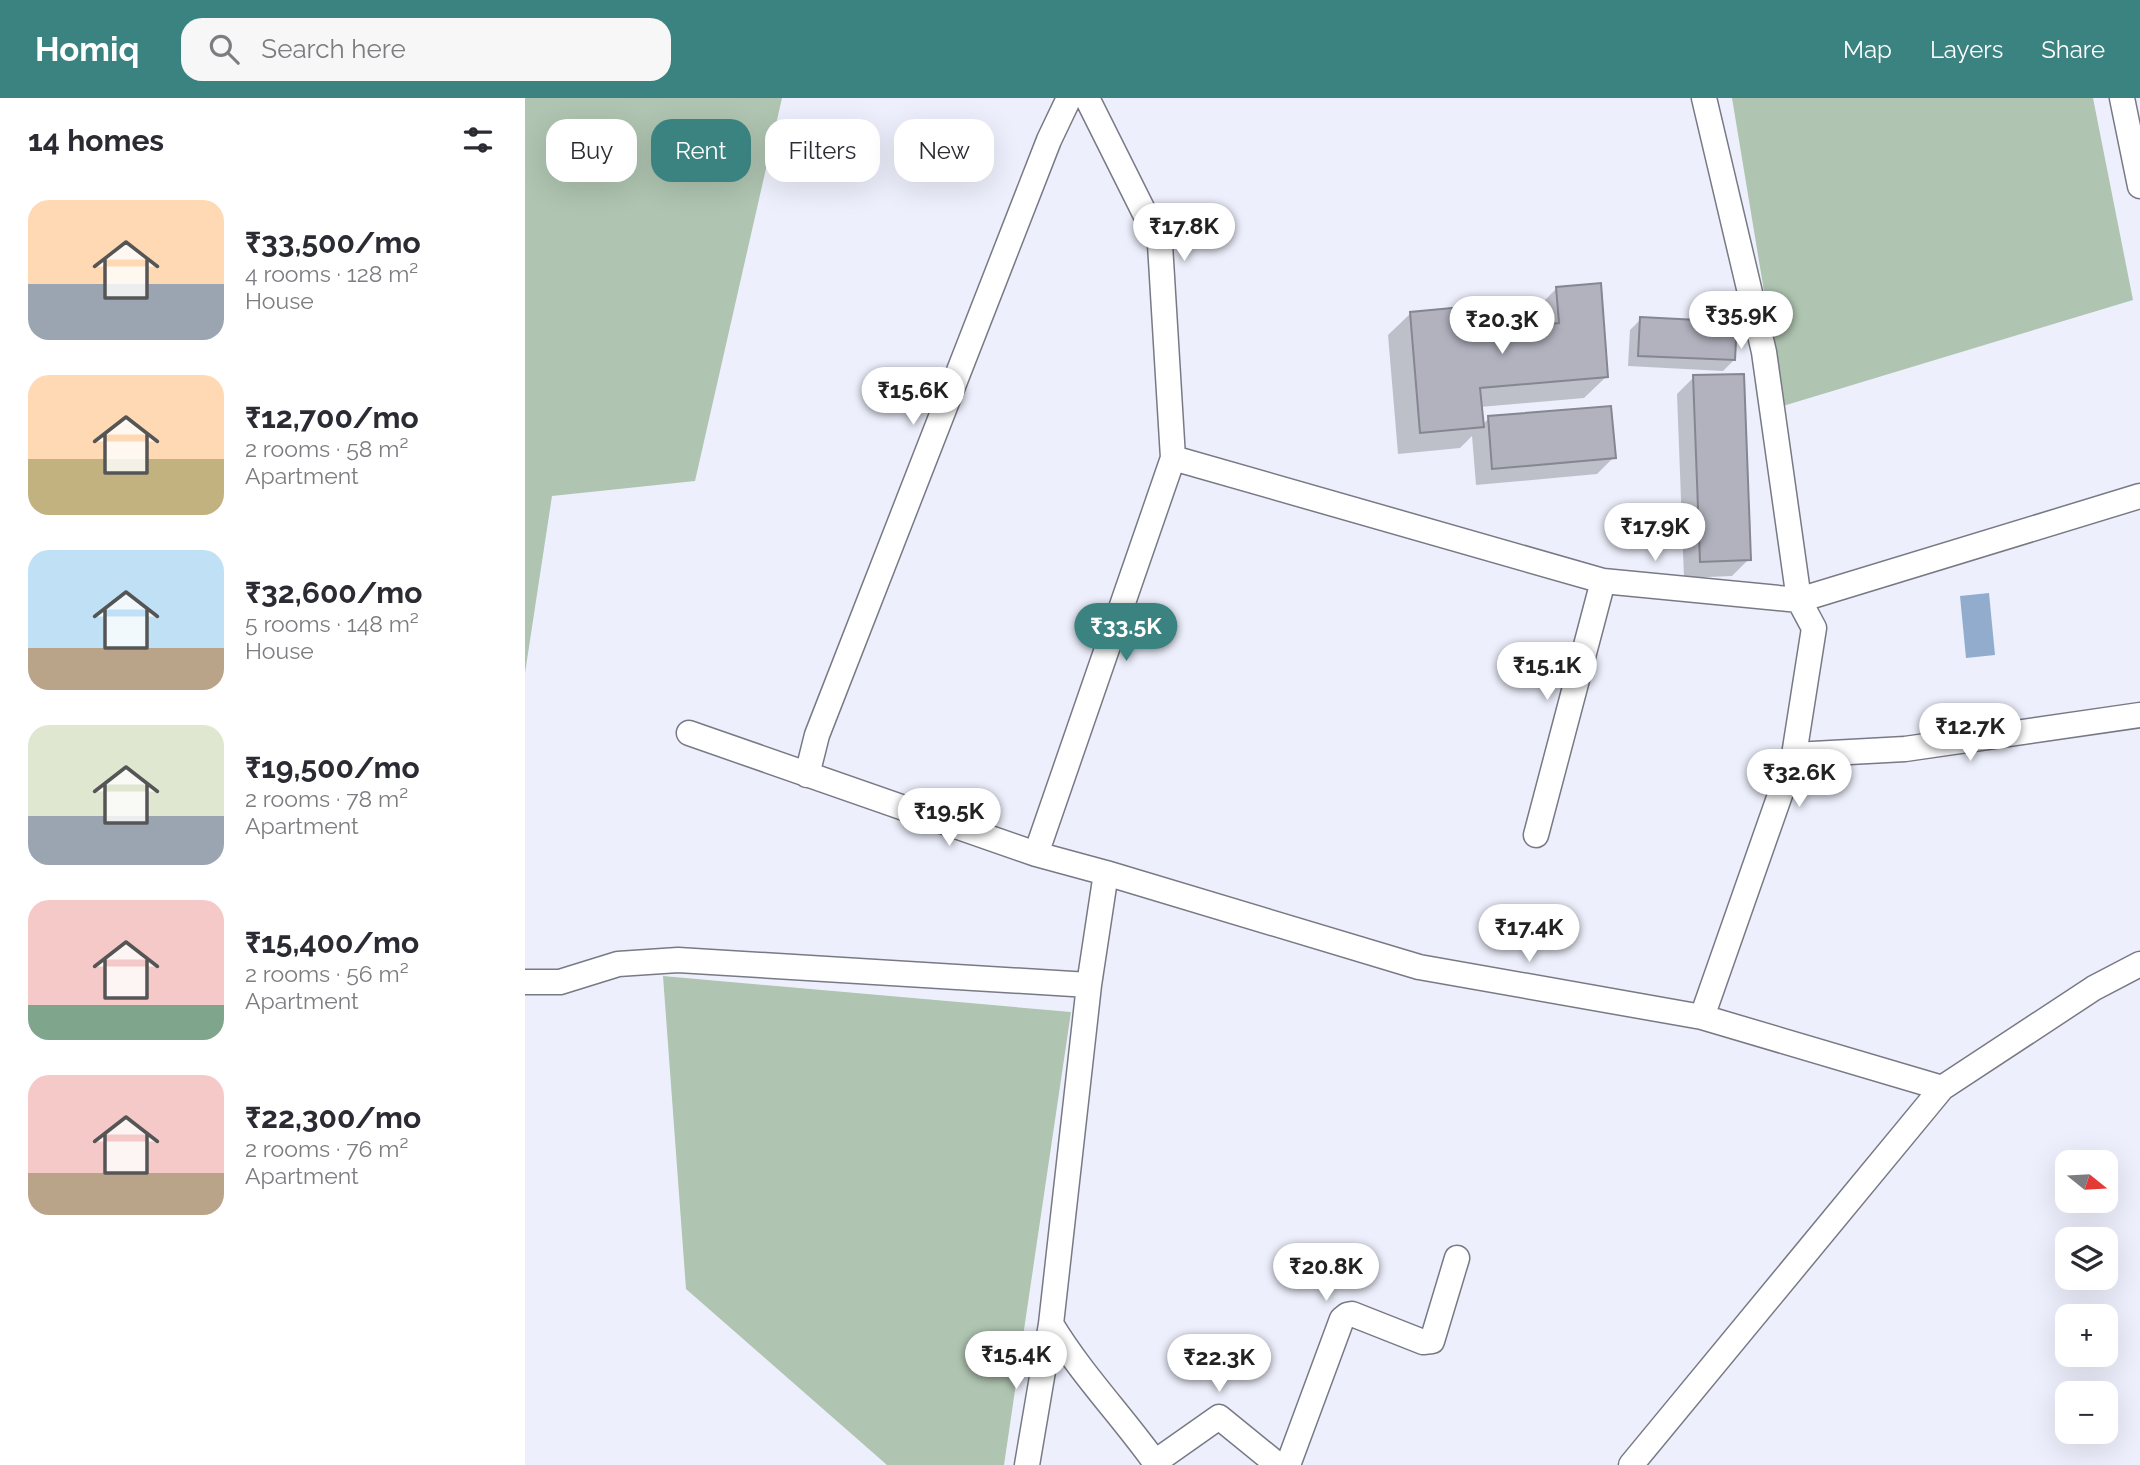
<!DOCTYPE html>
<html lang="en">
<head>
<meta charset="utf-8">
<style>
  body { margin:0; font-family:Raleway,sans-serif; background:#f7f7f7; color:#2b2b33; height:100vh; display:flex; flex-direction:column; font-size:26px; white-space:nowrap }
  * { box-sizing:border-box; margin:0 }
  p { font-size:23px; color:#7c7c81 }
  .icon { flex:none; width:38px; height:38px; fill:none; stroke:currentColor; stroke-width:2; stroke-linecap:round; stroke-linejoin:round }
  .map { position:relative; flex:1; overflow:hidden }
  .panel { display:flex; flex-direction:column; background:#fff; width:525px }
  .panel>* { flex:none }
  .top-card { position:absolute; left:21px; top:21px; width:665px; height:63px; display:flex; gap:14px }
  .needle { width:46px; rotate:108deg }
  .controls { position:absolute; left:1530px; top:1052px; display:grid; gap:14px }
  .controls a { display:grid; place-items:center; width:63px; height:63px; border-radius:14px; background:#fff; box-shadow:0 7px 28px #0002; font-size:35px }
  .price { position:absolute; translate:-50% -60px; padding:0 16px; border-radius:24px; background:#fff; color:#222; font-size:23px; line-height:46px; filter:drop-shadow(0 2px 4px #0008) }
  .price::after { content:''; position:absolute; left:50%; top:42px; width:21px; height:16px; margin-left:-10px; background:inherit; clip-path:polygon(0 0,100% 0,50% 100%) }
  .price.on { background:#3b8380; color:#fff }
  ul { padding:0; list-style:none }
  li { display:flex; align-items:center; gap:21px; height:175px; padding:0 28px }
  li span { display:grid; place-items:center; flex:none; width:196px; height:140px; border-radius:21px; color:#555 }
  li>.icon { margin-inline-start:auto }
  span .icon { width:84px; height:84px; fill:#fffc; stroke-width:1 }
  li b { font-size:30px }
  h2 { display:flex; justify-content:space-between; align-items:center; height:84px; padding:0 28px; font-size:30px }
  .chip { padding:0 24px; border-radius:21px; background:#fff; box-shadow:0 7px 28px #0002; font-size:24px; line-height:63px }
  .chip.on { background:#3b8380; color:#fff }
  header { display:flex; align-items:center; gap:42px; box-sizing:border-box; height:98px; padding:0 35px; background:#3b8380; color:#fff }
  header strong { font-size:33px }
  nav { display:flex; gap:38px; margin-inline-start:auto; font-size:24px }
  .search { width:490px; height:63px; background:#f7f7f7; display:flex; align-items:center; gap:18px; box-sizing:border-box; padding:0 24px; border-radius:21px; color:#7c7c81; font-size:26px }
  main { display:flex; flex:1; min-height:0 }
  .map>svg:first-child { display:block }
  .green { fill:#afc4b1 }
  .water { fill:#91accc }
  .shadow { fill:#0003 }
  .building { fill:#b1b2be; stroke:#858691; stroke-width:2 }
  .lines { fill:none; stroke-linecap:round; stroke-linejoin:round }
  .street-casing { stroke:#777a84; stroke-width:27 }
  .street { stroke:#fff; stroke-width:24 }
</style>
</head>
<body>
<header>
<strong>Homiq</strong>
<div class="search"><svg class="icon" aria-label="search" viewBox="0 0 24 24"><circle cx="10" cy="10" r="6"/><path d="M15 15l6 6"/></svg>Search here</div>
<nav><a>Map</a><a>Layers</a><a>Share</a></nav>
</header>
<main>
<section class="panel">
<h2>14 homes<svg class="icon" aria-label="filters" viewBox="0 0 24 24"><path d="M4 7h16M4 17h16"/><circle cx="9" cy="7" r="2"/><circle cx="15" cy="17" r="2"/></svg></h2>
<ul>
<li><span style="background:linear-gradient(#ffd9b3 60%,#9aa5b1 0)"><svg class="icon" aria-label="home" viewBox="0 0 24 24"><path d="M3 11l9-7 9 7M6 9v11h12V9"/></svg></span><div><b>₹33,500/mo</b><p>4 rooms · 128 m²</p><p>House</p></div></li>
<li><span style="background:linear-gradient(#ffd9b3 60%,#c2b280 0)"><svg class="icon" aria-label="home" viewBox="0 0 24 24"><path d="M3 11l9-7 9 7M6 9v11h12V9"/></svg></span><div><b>₹12,700/mo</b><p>2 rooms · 58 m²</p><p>Apartment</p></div></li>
<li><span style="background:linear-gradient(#bfe0f5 70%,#b9a48a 0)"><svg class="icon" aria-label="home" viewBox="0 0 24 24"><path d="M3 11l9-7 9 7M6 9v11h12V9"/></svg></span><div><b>₹32,600/mo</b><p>5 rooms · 148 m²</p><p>House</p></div></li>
<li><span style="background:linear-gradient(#dfe7d0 65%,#9aa5b1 0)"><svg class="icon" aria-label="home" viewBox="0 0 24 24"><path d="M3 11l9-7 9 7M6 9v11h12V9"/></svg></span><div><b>₹19,500/mo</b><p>2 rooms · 78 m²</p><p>Apartment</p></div></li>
<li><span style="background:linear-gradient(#f6c9c9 75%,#7fa58c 0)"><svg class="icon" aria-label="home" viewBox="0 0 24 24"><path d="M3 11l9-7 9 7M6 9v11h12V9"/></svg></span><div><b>₹15,400/mo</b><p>2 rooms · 56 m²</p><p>Apartment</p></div></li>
<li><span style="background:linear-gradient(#f6c9c9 70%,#b9a48a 0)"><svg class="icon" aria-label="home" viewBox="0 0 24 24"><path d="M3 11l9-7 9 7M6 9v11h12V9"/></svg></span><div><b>₹22,300/mo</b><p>2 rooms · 76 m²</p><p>Apartment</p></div></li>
</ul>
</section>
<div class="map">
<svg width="1615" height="1367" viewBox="0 0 1615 1367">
  <rect width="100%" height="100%" fill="#edf0fc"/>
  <path class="green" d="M0,0H257L170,383L27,398L0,575Z
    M1207,0H1568L1608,202L1258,308Z
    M138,878L546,914L479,1367H362L161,1191Z"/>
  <path class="water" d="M1464,495L1470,557L1441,560L1435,498Z"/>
  <path class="shadow" d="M1031,191L1082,278L1059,300L955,309L957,327L964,320L1089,359L1072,376L951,387L947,338L935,350L873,356L863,237L886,215L949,234L1011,229L1009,213Z
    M1116,221L1209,262L1198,273L1103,268L1105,232Z
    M1169,279L1224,461L1207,478L1159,480L1152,296Z"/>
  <path class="building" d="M1076,185L1083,279L955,290L959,329L895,335L885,214L948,208L951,232L1034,225L1031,189Z
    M1115,219L1212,224L1210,262L1113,258Z
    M1219,276L1226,462L1175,464L1168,277Z
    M1086,308L1091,360L967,371L963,318Z"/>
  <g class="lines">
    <defs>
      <path id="street" d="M1597,0L1615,88
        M648,360L1078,483L1274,502L1615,398
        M164,635L511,756L581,775L894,869L1177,919L1417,990
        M1269,657L1380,651L1615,617
        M282,677L292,637L524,42L544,0
        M1011,737L1078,483
        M511,756L648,360L635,146L562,0
        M581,775L564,887L526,1226C556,1276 598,1319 632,1367
        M0,884H35L93,866L153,862L564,887
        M1177,919L1269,657L1289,530L1274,502L1239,254L1179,0
        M630,1364L694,1319L753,1367
        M502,1367L526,1226
        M763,1367L817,1221L822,1217L827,1216L898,1244L907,1243L932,1160
        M1106,1367L1417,990L1569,890L1615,866"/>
    </defs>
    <use href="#street" class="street-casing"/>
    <use href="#street" class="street"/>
  </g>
</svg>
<div class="controls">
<a><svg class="needle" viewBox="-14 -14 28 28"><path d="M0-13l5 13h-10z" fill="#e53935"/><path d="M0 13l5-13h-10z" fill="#7c7c81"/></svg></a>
<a><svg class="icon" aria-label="layers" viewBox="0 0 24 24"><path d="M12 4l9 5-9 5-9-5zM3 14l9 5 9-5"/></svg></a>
<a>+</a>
<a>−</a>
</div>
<b class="price" style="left:659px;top:165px">₹17.8K</b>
<b class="price" style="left:1216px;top:253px">₹35.9K</b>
<b class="price" style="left:977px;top:258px">₹20.3K</b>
<b class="price" style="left:388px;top:329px">₹15.6K</b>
<b class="price" style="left:1130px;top:465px">₹17.9K</b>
<b class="price on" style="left:601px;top:565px">₹33.5K</b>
<b class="price" style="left:1022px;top:604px">₹15.1K</b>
<b class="price" style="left:1445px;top:665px">₹12.7K</b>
<b class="price" style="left:1274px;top:711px">₹32.6K</b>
<b class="price" style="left:424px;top:750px">₹19.5K</b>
<b class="price" style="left:1004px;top:866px">₹17.4K</b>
<b class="price" style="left:801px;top:1205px">₹20.8K</b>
<b class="price" style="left:491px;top:1293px">₹15.4K</b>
<b class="price" style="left:694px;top:1296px">₹22.3K</b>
<div class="top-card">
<a class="chip">Buy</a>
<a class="chip on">Rent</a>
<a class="chip">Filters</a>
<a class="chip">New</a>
</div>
</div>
</main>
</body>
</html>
